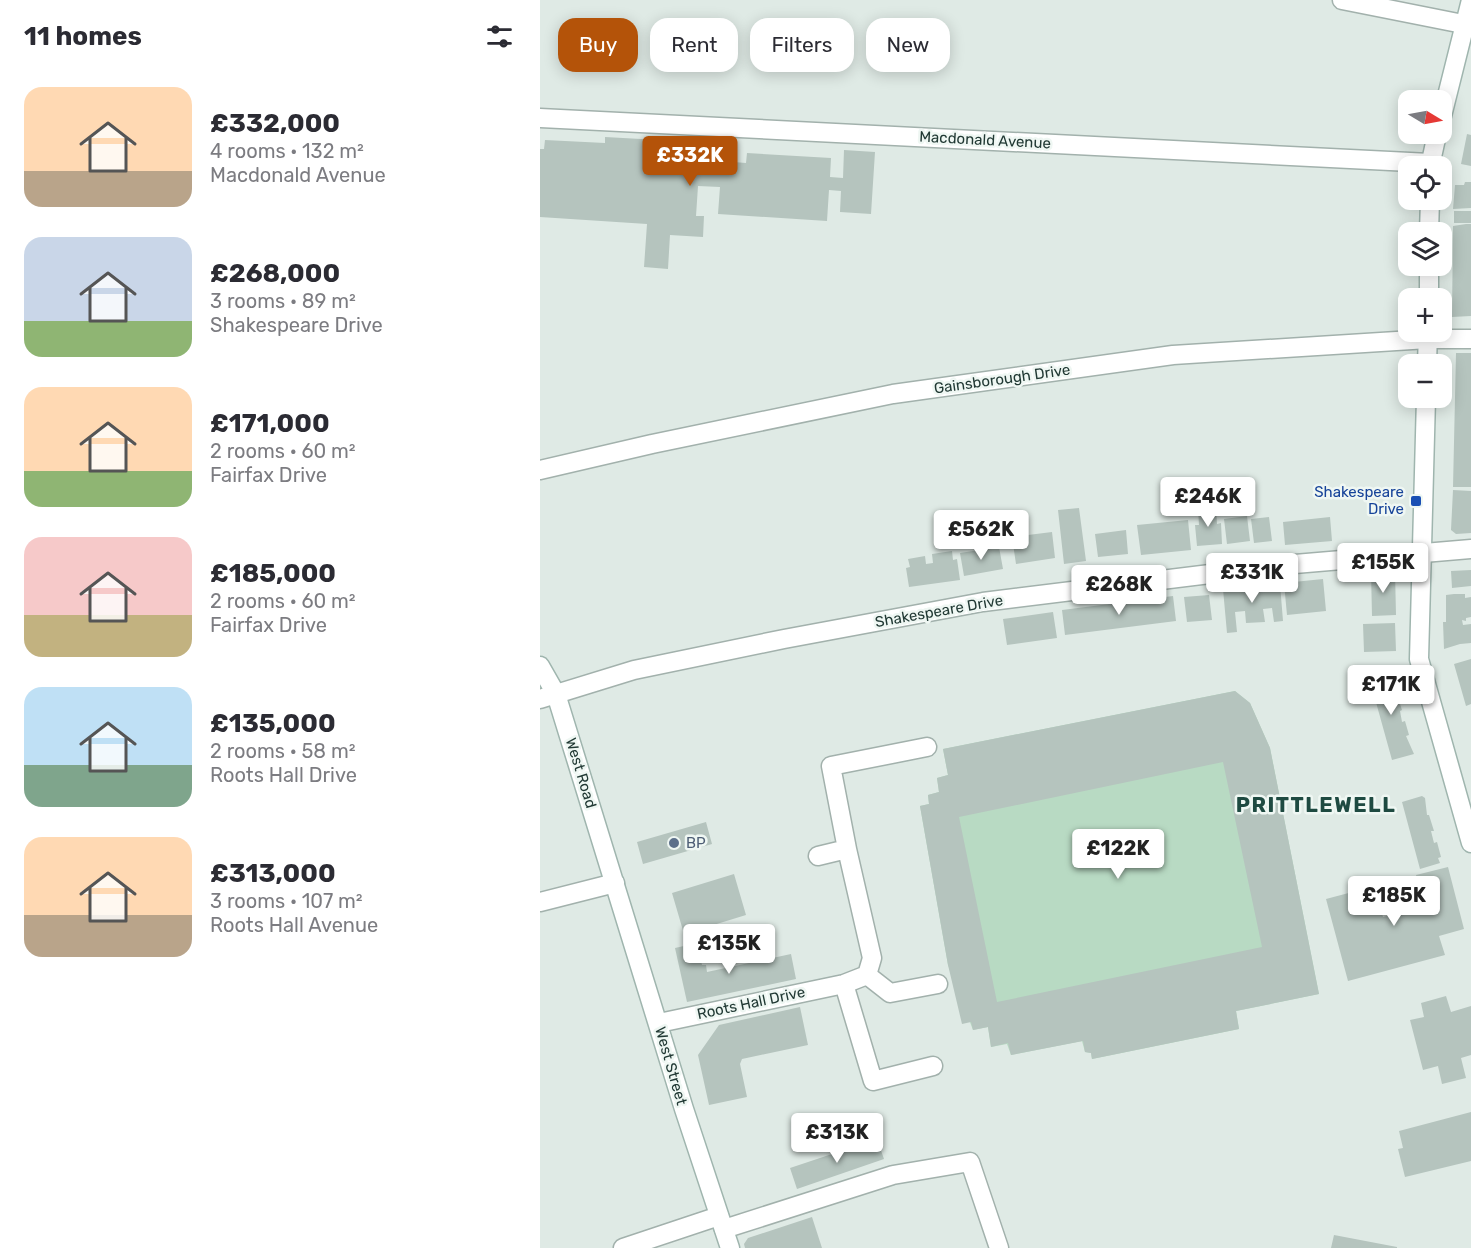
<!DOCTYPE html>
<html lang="en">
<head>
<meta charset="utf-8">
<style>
  body { margin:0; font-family:Rubik,sans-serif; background:#f2f2f3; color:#2b2b33; height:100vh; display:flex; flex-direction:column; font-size:22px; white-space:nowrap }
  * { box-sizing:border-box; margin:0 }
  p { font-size:20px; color:#7c7c81 }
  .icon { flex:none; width:33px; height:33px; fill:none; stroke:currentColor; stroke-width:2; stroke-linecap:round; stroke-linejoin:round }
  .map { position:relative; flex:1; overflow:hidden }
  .side { display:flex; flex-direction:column; background:#fff; width:540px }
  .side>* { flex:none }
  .banner { position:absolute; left:18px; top:18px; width:570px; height:54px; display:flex; gap:12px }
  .needle { width:39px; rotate:100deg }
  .buttons { position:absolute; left:858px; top:90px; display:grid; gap:12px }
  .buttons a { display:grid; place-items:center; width:54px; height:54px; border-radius:12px; background:#fff; box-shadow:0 3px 15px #0003; font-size:30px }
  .price { position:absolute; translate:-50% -51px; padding:0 14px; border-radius:6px; background:#fff; color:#222; font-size:20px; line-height:39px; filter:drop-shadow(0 2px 3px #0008) }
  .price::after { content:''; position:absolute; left:50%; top:36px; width:18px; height:14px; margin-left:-9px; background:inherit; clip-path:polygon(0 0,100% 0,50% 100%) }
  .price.selected { background:#b45309; color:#fff }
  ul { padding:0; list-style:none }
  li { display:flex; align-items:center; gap:18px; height:150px; padding:0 24px }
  li span { display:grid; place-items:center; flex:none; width:168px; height:120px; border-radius:18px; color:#555 }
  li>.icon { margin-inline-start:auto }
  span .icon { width:72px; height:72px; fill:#fffc; stroke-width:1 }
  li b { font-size:26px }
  h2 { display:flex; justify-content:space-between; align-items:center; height:72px; padding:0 24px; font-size:26px }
  .chip { padding:0 21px; border-radius:18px; background:#fff; box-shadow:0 3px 15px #0003; font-size:21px; line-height:54px }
  .chip.selected { background:#b45309; color:#fff }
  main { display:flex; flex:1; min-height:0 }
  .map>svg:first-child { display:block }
  .green { fill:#b8dac3 }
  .building { fill:#b5c4be; fill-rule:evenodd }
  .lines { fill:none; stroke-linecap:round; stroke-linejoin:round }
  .street-casing { stroke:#a2b1ac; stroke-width:21 }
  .secondary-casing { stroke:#9fb5ae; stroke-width:21 }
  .street { stroke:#fff; stroke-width:18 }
  .secondary { stroke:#fff; stroke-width:18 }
  .transit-dot { fill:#1a4fb4; stroke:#eff7f3; stroke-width:2 }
  .service-dot { fill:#5c6f8a; stroke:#eff7f3; stroke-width:2 }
  .labels { text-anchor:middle; stroke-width:5; stroke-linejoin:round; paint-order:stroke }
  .street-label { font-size:15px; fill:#213934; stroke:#eff7f3 }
  .transit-label { font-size:15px; fill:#164399; stroke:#eff7f3; text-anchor:end }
  .service-label { font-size:15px; fill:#4e5e75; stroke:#eff7f3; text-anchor:start }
  .district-label { font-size:21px; font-weight:bold; letter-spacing:1.5px; fill:#1e4a41; stroke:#eff7f3 }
</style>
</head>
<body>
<main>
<section class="side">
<h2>11 homes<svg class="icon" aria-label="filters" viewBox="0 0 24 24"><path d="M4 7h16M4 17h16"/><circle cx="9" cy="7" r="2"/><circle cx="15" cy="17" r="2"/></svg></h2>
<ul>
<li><span style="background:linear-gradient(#ffd9b3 70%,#b9a48a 0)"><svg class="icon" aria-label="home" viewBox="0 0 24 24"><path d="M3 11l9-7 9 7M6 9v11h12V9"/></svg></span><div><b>£332,000</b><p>4 rooms · 132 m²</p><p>Macdonald Avenue</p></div></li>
<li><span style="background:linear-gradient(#c9d6e8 70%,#8fb573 0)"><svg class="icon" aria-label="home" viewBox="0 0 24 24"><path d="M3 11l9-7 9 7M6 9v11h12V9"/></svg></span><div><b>£268,000</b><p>3 rooms · 89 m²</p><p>Shakespeare Drive</p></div></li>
<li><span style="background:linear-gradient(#ffd9b3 70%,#8fb573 0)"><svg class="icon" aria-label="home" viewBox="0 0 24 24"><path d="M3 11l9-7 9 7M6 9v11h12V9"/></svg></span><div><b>£171,000</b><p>2 rooms · 60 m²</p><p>Fairfax Drive</p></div></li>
<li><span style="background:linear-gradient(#f6c9c9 65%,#c2b280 0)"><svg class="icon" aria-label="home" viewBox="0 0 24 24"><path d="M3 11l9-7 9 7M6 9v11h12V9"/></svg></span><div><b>£185,000</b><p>2 rooms · 60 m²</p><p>Fairfax Drive</p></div></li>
<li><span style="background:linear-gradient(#bfe0f5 65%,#7fa58c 0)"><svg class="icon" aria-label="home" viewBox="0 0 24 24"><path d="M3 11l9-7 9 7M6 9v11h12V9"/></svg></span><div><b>£135,000</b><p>2 rooms · 58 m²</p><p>Roots Hall Drive</p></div></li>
<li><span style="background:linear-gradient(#ffd9b3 65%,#b9a48a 0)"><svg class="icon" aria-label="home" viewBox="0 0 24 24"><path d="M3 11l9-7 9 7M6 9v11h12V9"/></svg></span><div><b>£313,000</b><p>3 rooms · 107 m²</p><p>Roots Hall Avenue</p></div></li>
</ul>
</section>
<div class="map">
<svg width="931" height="1248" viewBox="0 0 931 1248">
  <rect width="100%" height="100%" fill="#dfeae5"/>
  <path class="green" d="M695,691L710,703L730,748L779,994L696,1011L699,1029L552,1059L551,1053L545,1052L542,1041L471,1055L467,1044L451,1047L448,1027L433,1030L408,965L380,806L389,804L388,795L399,792L397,778L408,775L403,749Z"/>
  <path class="building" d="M927,134L931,135V166L921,164Z
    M65,137L119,140V148L167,151L166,169L180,170L181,161L206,163L207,153L291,158L290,177L303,178L304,150L335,152L331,214L300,212L301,191L289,190L287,221L178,214L180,187L158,186L156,216H164L163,237L130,235L128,269L104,267L107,224L0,217V149H4L5,140L65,143Z
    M925,182H931V208L913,209L915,185H924Z
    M914,211H931V223H914Z
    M926,224H931V316L912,317L913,226Z
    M916,353H931V487H913Z
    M913,490L931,491V533L916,534L911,530Z
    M539,508L546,561L524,564L518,510Z
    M676,508L677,524L681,523L682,544L657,546L655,525H659L658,509Z
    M707,516L710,541L687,544L684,519Z
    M729,517L732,541L714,543L711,519Z
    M790,517L792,541L745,545L743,522Z
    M648,520L651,550L601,555L597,525Z
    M586,530L588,554L558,557L555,534Z
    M512,532L515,558L476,564L472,537Z
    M459,547L463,569L424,576L420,553Z
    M412,551L413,560L417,559L420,580L369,587L366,568L370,567L368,559L385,556L386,564L393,563L392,554Z
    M931,570V586L912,588L911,571Z
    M831,572H855L856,615L832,616Z
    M783,579L786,611L747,615L744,583Z
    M740,584L743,621L734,622L732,608L723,609L725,622L706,623L705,611L695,612L697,632L687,633L683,589Z
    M914,594H925V598L931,597V617L926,618V621L922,620L923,625L931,624V643L920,644L904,649L903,622H906V595Z
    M669,595L672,620L647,622L644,597Z
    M633,596L636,621L525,635L522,610Z
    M513,612L517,638L467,645L463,619Z
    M855,623L856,651L824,652L823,624Z
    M931,659V704L926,706L914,664Z
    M850,671L854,685L851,686L855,696L857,695L862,710L860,711L862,722L865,721L869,735L866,736L874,754L852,760L829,677Z
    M695,691L710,703L730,748L779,994L696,1011L699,1029L552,1059L551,1053L545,1052L543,1041L471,1055L468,1043L451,1047L448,1027L433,1030L431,1022L422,1024L408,965L380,806L389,804L388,795L399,792L397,778L408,775L403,749ZM683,762L722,947L457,1002L419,817Z
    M882,796L885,798L887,815H889L894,831H891L894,843L897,842L901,857L898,858L900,863L880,869L862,802Z
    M166,822L172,844L103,864L97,842Z
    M908,867L924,929L899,936L905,955L808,981L786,899L835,886L843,917L884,907L876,875Z
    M194,874L206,915L144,934L132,893Z
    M157,943L162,965H166L167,972L251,954L256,979L147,1002L135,948Z
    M906,996L911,1012L931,1006V1055L921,1058L926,1078L902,1084L898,1066L883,1070L870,1020L884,1017L881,1003Z
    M260,1007L268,1045L202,1059L200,1064L207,1097L169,1105L158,1055L179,1025Z
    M931,1112V1161L865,1177L858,1149L863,1148L859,1131Z
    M337,1139L344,1159L257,1189L250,1168Z
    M272,1217L282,1248H205L204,1244L208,1238Z
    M794,1235L857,1247V1248H791Z"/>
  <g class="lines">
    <defs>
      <path id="street" d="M802,0L923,24
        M0,118L890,163
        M0,470L112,444L353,394L633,355L888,339H931
        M0,699L94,670L244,639L443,602L743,565L931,549
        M307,849L291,766L387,747
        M0,902L75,883
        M327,975L350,993L398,984
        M304,984L333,1081L393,1066
        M119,1023L304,984L327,975L332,958L307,849L278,856
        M184,1229L353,1175L430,1162L459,1248
        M83,1248L179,1216"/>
      <path id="secondary" d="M902,116L931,0
        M890,166L897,134
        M889,232L890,200
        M889,298V266
        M887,364L888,332
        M886,398L879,659L931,843
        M0,666L16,694L144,1109L190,1248"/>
    </defs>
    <use href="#street" class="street-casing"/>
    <use href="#secondary" class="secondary-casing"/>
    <use href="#street" class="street"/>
    <use href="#secondary" class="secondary"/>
  </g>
  <rect class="transit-dot" x="870" y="495" width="12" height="12" rx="3"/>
  <circle class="service-dot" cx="134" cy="843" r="6"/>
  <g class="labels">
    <g class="street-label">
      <text transform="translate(445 140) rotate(3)" y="5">Macdonald Avenue</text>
      <text transform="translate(462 379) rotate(-8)" y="5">Gainsborough Drive</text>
      <text transform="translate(399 611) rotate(-10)" y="5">Shakespeare Drive</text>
      <text transform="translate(41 773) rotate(73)" y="5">West Road</text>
      <text transform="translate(211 1003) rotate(-12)" y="5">Roots Hall Drive</text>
      <text transform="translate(131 1066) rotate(74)" y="5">West Street</text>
    </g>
    <g class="transit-label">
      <text x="864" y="497">Shakespeare<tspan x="864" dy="17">Drive</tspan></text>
    </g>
    <g class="service-label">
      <text x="146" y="848">BP</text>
    </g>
    <g class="district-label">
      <text x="776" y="812">PRITTLEWELL</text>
    </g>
  </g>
</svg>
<div class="buttons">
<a><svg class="needle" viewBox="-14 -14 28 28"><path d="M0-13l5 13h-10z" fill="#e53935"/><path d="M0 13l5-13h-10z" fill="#7c7c81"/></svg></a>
<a><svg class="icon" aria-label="locate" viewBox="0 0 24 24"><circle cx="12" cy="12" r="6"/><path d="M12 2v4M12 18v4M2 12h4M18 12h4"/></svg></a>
<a><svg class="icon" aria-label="layers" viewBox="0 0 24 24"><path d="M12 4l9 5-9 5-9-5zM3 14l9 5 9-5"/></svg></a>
<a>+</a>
<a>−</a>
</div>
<b class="price selected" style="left:150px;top:187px">£332K</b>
<b class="price" style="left:668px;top:528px">£246K</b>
<b class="price" style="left:441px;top:561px">£562K</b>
<b class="price" style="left:843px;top:594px">£155K</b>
<b class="price" style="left:712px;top:604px">£331K</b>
<b class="price" style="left:579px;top:616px">£268K</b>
<b class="price" style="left:851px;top:716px">£171K</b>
<b class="price" style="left:578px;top:880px">£122K</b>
<b class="price" style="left:854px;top:927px">£185K</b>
<b class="price" style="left:189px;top:975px">£135K</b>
<b class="price" style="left:297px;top:1164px">£313K</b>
<div class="banner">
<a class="chip selected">Buy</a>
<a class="chip">Rent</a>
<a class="chip">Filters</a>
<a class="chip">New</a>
</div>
</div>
</main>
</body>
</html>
